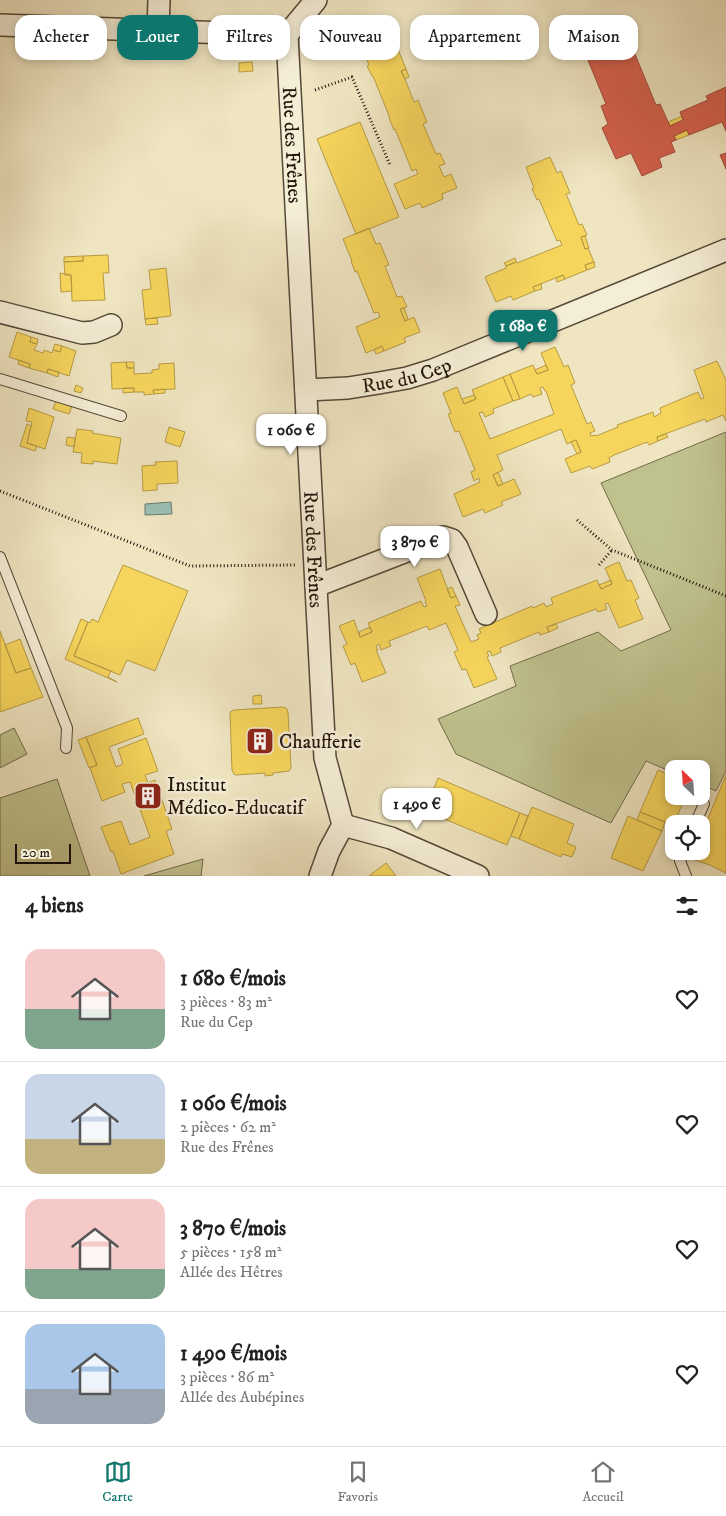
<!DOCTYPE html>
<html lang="fr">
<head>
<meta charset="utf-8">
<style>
  body { margin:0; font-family:"IM FELL DW Pica",serif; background:#f2f2f2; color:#222; height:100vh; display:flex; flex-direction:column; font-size:19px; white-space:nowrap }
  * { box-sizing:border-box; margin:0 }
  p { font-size:16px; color:#767676 }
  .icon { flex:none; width:28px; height:28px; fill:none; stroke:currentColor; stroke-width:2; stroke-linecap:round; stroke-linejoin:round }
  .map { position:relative; height:876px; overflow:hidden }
  .side { display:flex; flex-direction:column; background:#fff; flex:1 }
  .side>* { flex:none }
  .top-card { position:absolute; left:15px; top:15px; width:696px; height:45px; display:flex; gap:10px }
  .needle { width:32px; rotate:335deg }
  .tools { position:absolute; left:665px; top:760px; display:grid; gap:10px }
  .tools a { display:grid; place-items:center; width:45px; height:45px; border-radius:10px; background:#fff; box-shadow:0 2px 8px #0003; font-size:25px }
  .scale { position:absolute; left:15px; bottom:12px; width:56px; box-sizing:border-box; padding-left:5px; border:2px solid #21140b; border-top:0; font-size:14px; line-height:18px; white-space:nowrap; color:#21140b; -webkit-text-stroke:4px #f5eed7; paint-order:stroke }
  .price { position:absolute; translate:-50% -42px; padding:0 11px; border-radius:10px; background:#fff; color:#222; font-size:16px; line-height:32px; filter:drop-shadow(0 1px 2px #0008) }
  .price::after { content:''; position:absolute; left:50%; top:30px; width:15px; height:11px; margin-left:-8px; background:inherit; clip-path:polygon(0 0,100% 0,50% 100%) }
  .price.current { background:#0f766e; color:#fff }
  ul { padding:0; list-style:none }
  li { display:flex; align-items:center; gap:15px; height:125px; padding:0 25px }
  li+li { border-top:1px solid #e0e0e0 }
  li span { display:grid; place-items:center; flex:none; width:140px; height:100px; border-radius:15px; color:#555 }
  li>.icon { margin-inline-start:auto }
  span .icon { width:60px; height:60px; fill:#fffc; stroke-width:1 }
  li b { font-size:21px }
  h2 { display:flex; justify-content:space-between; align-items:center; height:60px; padding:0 25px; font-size:21px }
  .tag { padding:0 18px; border-radius:15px; background:#fff; box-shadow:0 2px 8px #0003; font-size:18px; line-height:45px }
  .tag.current { background:#0f766e; color:#fff }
  .menu { display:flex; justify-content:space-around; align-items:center; height:70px; border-top:1px solid #e0e0e0; background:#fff; font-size:14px; color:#767676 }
  .menu a { display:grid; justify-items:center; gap:2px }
  .menu .current { color:#0f766e }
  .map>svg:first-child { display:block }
  .green { fill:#c0c28e; stroke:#706b4c }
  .water { fill:#9abfb3; stroke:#6a7b70 }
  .homes { fill:#f6d55c; stroke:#b69b44 }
  .shops { fill:#d6604d; stroke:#a04939 }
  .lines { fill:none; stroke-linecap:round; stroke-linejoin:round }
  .lane-casing { stroke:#544838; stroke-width:12 }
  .street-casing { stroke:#544838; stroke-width:24 }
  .path { stroke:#21140b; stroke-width:3; stroke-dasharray:1 2.5; stroke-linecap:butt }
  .lane { stroke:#f5eed7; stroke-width:10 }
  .street { stroke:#f5eed7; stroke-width:21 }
  .labels { text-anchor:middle; stroke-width:5; stroke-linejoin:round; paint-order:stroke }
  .street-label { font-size:20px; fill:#21140b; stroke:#f5eed7 }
  .poi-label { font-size:20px; fill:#21140b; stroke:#f5eed7; text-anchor:start }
</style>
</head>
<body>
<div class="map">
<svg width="726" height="876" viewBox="0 0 726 876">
  <rect width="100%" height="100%" fill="#efe5c1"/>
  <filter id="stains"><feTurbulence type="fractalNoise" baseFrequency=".004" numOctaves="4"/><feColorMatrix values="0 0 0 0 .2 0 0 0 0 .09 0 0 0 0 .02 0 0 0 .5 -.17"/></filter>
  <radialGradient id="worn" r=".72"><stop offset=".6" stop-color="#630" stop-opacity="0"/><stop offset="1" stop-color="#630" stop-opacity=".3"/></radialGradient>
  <path class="green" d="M726,432V771L716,791L701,784V769H674V773L646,761L611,823L456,754L438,719L516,686L510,666L598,632L621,651L671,630L601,483Z
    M14,728L27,754L0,768V735Z
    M57,779L90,876H0V798Z
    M203,859L201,876H144Z"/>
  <path class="water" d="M171,502L172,514L145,515V504Z"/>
  <path class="homes" d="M386,33L392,49L397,47L406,69L401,71L405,79L414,102L418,100L427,122L423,124L436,154L440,153L445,164L439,166L444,177L451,174L457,188L442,194L443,199L422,208L420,203L405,209L394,184L418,174L416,169L412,171L395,129L394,130L389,118H390L373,76H372L367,66L369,65L360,43Z
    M393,40L397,47L392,49L389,41Z
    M252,62L253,71L239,72V63Z
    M406,69L409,77L405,79L401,71Z
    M682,116L683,120L670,126L668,122Z
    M360,122L399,217L356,234L317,139Z
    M687,130L689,135L676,140L674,136Z
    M550,157L557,173L561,171L570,193L566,194L579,225L582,224L587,235L581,237L585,249L588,248L594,262L585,265L587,270L565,279L563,275L533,287L535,291L513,300L511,296L496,302L485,277L506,268V266L516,262L517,263L562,245L560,240L557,241L539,199L537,200L532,189L534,188L526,167Z
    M369,228L376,244L380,243L389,265L385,266L397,297L402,296L407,307L400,309L405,321L414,317L420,332L404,338L406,342L384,351L382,346L366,353L356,327L380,317L378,312L374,313L357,271L355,272L351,261H352L343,239Z
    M585,236L589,248L585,249L581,237Z
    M108,255L109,273H103L105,300L72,301L71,275H65L64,262L83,261V256Z
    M83,256V261L64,262V257Z
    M515,258L516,262L506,266L504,263Z
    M594,262L595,267L587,270L585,265Z
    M166,268L171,316L145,319L142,290L151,289L149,270Z
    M60,273L71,275L72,291L61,292Z
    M563,275L565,279L557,282L556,278Z
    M541,284L542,289L535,291L533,287Z
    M404,308L408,319L405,321L400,309Z
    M157,318L158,324L146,325L145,319Z
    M17,332L31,337L30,342L37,344L34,350L43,353L44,350L52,353L53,350L60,352L62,346L76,351L69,376L48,369L47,373L29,368L30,364L9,357Z
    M31,337L38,339L37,344L30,342Z
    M55,344L62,346L60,352L53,350Z
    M382,346L384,351L376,354L374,350Z
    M555,347L564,367L568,365L575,383L571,385L587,424L591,422L595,431L590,433L591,436L595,435L596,436L618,427L617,425L653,412L654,417L661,413L660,408L698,392L701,399L704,398L694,370L717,361L726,380V421L723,415L706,422L705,419L657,437L658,441L649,445L647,442L614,455L609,458L610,462L592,469L590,466L571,473L565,459L581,452L576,440L567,444L561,429L497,455L503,470L493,475L498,486L514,479L521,494L501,502L503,505L485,513L483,509L463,517L454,494L480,482L479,478L474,481L471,472L475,470L459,431L455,432L448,414L451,413L443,393L457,387L464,404L476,399L472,390L503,377L513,401L493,409L494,413L485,417L483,412L479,413L490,439L554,414L546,391H545L543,387L540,388L542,394L533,397L531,394L520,399L510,374L533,365L537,374L548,370L541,353Z
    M19,360L30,364L29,368L18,364Z
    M126,362L127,368H134V374L152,373V370L159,369V364L174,363L175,389L153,390L154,394L144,395V392H134V388L112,389L111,363Z
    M126,362H134V368H127Z
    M546,365L548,370L537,374L535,370Z
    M48,369L59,372L58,377L47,373Z
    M510,374L520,399L513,401L503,377Z
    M76,385L83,388L81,393L74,391Z
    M123,388H134V392L123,393Z
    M165,389V393L154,394L153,390Z
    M474,395L476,399L464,404L462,399Z
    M56,401L72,406L69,414L53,409Z
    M29,408L54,417L45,449L27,443L32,422L26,421Z
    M27,424L31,426L27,443L37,446L35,451L20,446Z
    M169,427L185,432L180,447L165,442Z
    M77,429L93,431L92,433L121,438L117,464L93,461V464L81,463L82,453L73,452Z
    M666,434L668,437L658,441L657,437Z
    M67,437L75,438L74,447L66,445Z
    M576,440L581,452L577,454L571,442Z
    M177,461L178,483L157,484V490L143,491L142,466L156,465L155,462Z
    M498,472L503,484L498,486L493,475Z
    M619,562L627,581L631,580L639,598L635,600L643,619L619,628L608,603L605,604L607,609L598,612L596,609L547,627L549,632L540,635L539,632L500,648L501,652L492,656L490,651L487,652L489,656L487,657L497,679L474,688L466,669L462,670L454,652L458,650L446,623L429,630L427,626L389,641L391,646L381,650L379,644L376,646L378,650H376L386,673L362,682L355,663L351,665L343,646L347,644L339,626L354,620L360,637L372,632L368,623L421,601L424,607L427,606L425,602L426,601L417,578L440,569L451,598L456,596L460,605L455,606L471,642L479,639L477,635L481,633L479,629L532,606L533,608L544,603L546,607L553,604L551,598L597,580L601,589L612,584L605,568Z
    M123,565L188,591L155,671L127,660L120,675L74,656L88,622L90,623L92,619L98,622Z
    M611,580L612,584L601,589L599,585Z
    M452,587L456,596L451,598L447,589Z
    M81,619L88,622L74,656L111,671L108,677L117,682L65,659Z
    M556,624L558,628L549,632L547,627Z
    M370,627L372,632L360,637L359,632Z
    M0,631L16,673L31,668L43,697L0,712Z
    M20,639L31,668L16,673L5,645Z
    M261,695L262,704H253V696Z
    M283,707L287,709L288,712L291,768L289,771L273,773V775L265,776V773L236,775L234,774L232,770L230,712L234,710Z
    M138,718L144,734L109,747L116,767L123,764L118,749L146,738L158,771L145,775L148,783L155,780L172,829L166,831L174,854L121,874L113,851L111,852L101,827L121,821L130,845L150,837L130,782L122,784L125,792L102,801L90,768L97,765L86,737Z
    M86,737L97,765L89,768L78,740Z
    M658,770L674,777V796H686L673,825L640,812Z
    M726,775V873L710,865L692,859L695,851H701V835Z
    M438,778L520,813L507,845L425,811Z
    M532,807L574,824L567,843L576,847L572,857L562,854L561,857L519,839Z
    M640,812L665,822L662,831L637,820Z
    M520,813L528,816L519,839L511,836Z
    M628,816L662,831L643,871L611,858Z
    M386,863L396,876H369Z"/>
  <path class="shops" d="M618,23L624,37L627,35L656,105L660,104L670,126L683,120L680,112L708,100L706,96L726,87V131L722,122L689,135L687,130L674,136L676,140L671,142L675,152L659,158L662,167L642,176L631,153L616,159L602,128L608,124L601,106L606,104L583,48L590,45L588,40L590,35L592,34L591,31L596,29L597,31Z
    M726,153V169L720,155Z"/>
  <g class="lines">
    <defs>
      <path id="lane" d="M0,379L121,416
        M0,557L67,728L66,748
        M695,824L704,804
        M684,851L680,861L686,876"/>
      <g id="street">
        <path d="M0,25L287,35L316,0"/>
        <path d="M158,30L159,0"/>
        <path id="s1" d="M287,35L325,758L343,825L329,851L320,876"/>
        <path d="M0,312L82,333L94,332L111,325"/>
        <path id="s2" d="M306,390L348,388L379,383L407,378L433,370L726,250"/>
        <path d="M316,586L443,537L452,540L457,547L486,614"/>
        <path d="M343,825L391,838L478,876"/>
      </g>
    </defs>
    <use href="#lane" class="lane-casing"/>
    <use href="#street" class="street-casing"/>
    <path class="path" d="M315,90L352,77L390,165
      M0,491L190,566L295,565
      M577,520L612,550L726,596
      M599,565L612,550"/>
    <use href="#lane" class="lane"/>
    <use href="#street" class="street"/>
  </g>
  <defs>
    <symbol id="building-square" viewBox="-11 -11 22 22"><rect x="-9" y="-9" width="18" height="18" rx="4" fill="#8f2418" stroke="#f5eed7"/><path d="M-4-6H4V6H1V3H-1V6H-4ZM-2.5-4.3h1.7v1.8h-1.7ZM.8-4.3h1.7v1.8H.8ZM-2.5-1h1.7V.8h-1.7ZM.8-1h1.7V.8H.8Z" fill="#fff"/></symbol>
  </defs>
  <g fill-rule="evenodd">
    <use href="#building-square" x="244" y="725" width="32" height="32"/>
    <use href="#building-square" x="132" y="780" width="32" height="32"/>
  </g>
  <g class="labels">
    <g class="street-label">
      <text dy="7" stroke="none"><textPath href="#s1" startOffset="110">Rue des Frênes</textPath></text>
      <text dy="7" stroke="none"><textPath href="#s2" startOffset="102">Rue du Cep</textPath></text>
      <text dy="7" stroke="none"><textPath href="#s1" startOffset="515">Rue des Frênes</textPath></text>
    </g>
    <g class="poi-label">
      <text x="279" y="748">Chaufferie</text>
      <text x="167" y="791">Institut<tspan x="167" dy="23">Médico-Educatif</tspan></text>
    </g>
  </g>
  <rect width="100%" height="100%" filter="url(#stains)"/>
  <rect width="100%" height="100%" fill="url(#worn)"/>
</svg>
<div class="tools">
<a><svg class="needle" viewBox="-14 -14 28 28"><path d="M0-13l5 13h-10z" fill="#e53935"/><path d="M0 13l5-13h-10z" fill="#767676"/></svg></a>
<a><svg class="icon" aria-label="locate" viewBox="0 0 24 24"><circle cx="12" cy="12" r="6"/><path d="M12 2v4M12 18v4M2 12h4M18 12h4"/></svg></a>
</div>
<div class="scale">20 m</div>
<b class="price current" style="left:523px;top:352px">1 680 €</b>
<b class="price" style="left:291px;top:456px">1 060 €</b>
<b class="price" style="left:415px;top:568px">3 870 €</b>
<b class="price" style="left:417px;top:830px">1 490 €</b>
<div class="top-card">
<a class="tag">Acheter</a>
<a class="tag current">Louer</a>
<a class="tag">Filtres</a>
<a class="tag">Nouveau</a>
<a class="tag">Appartement</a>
<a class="tag">Maison</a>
</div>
</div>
<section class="side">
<h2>4 biens<svg class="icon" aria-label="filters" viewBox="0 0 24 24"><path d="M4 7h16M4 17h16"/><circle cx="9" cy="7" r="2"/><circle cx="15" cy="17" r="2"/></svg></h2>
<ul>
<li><span style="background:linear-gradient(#f6c9c9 60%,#7fa58c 0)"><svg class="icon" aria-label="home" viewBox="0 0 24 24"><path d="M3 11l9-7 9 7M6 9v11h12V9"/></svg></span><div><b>1 680 €/mois</b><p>3 pièces · 83 m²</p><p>Rue du Cep</p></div><svg class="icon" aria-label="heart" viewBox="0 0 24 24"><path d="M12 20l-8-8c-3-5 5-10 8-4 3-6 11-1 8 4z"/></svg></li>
<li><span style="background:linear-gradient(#c9d6e8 65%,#c2b280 0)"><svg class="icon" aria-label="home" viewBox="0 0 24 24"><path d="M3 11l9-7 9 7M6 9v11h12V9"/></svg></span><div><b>1 060 €/mois</b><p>2 pièces · 62 m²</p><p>Rue des Frênes</p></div><svg class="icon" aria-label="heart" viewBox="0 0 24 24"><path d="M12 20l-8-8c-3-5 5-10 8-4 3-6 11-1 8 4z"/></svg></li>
<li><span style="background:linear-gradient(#f6c9c9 70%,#7fa58c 0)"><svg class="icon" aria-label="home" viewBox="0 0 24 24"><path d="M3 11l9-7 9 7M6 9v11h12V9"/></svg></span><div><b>3 870 €/mois</b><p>5 pièces · 158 m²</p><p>Allée des Hêtres</p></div><svg class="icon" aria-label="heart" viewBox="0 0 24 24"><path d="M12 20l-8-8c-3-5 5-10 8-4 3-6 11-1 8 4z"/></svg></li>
<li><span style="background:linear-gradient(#a9c7e8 65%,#9aa5b1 0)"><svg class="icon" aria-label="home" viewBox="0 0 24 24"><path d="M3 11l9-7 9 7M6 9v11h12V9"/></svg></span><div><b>1 490 €/mois</b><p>3 pièces · 86 m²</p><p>Allée des Aubépines</p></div><svg class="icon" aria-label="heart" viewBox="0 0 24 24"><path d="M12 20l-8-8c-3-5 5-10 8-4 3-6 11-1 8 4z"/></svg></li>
</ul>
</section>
<nav class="menu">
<a class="current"><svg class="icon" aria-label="map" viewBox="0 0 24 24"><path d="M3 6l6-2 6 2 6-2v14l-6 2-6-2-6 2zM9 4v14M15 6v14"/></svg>Carte</a>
<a><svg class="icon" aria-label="saved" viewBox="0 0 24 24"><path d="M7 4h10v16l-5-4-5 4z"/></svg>Favoris</a>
<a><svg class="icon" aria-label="home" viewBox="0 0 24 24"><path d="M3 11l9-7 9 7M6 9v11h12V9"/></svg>Accueil</a>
</nav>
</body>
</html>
